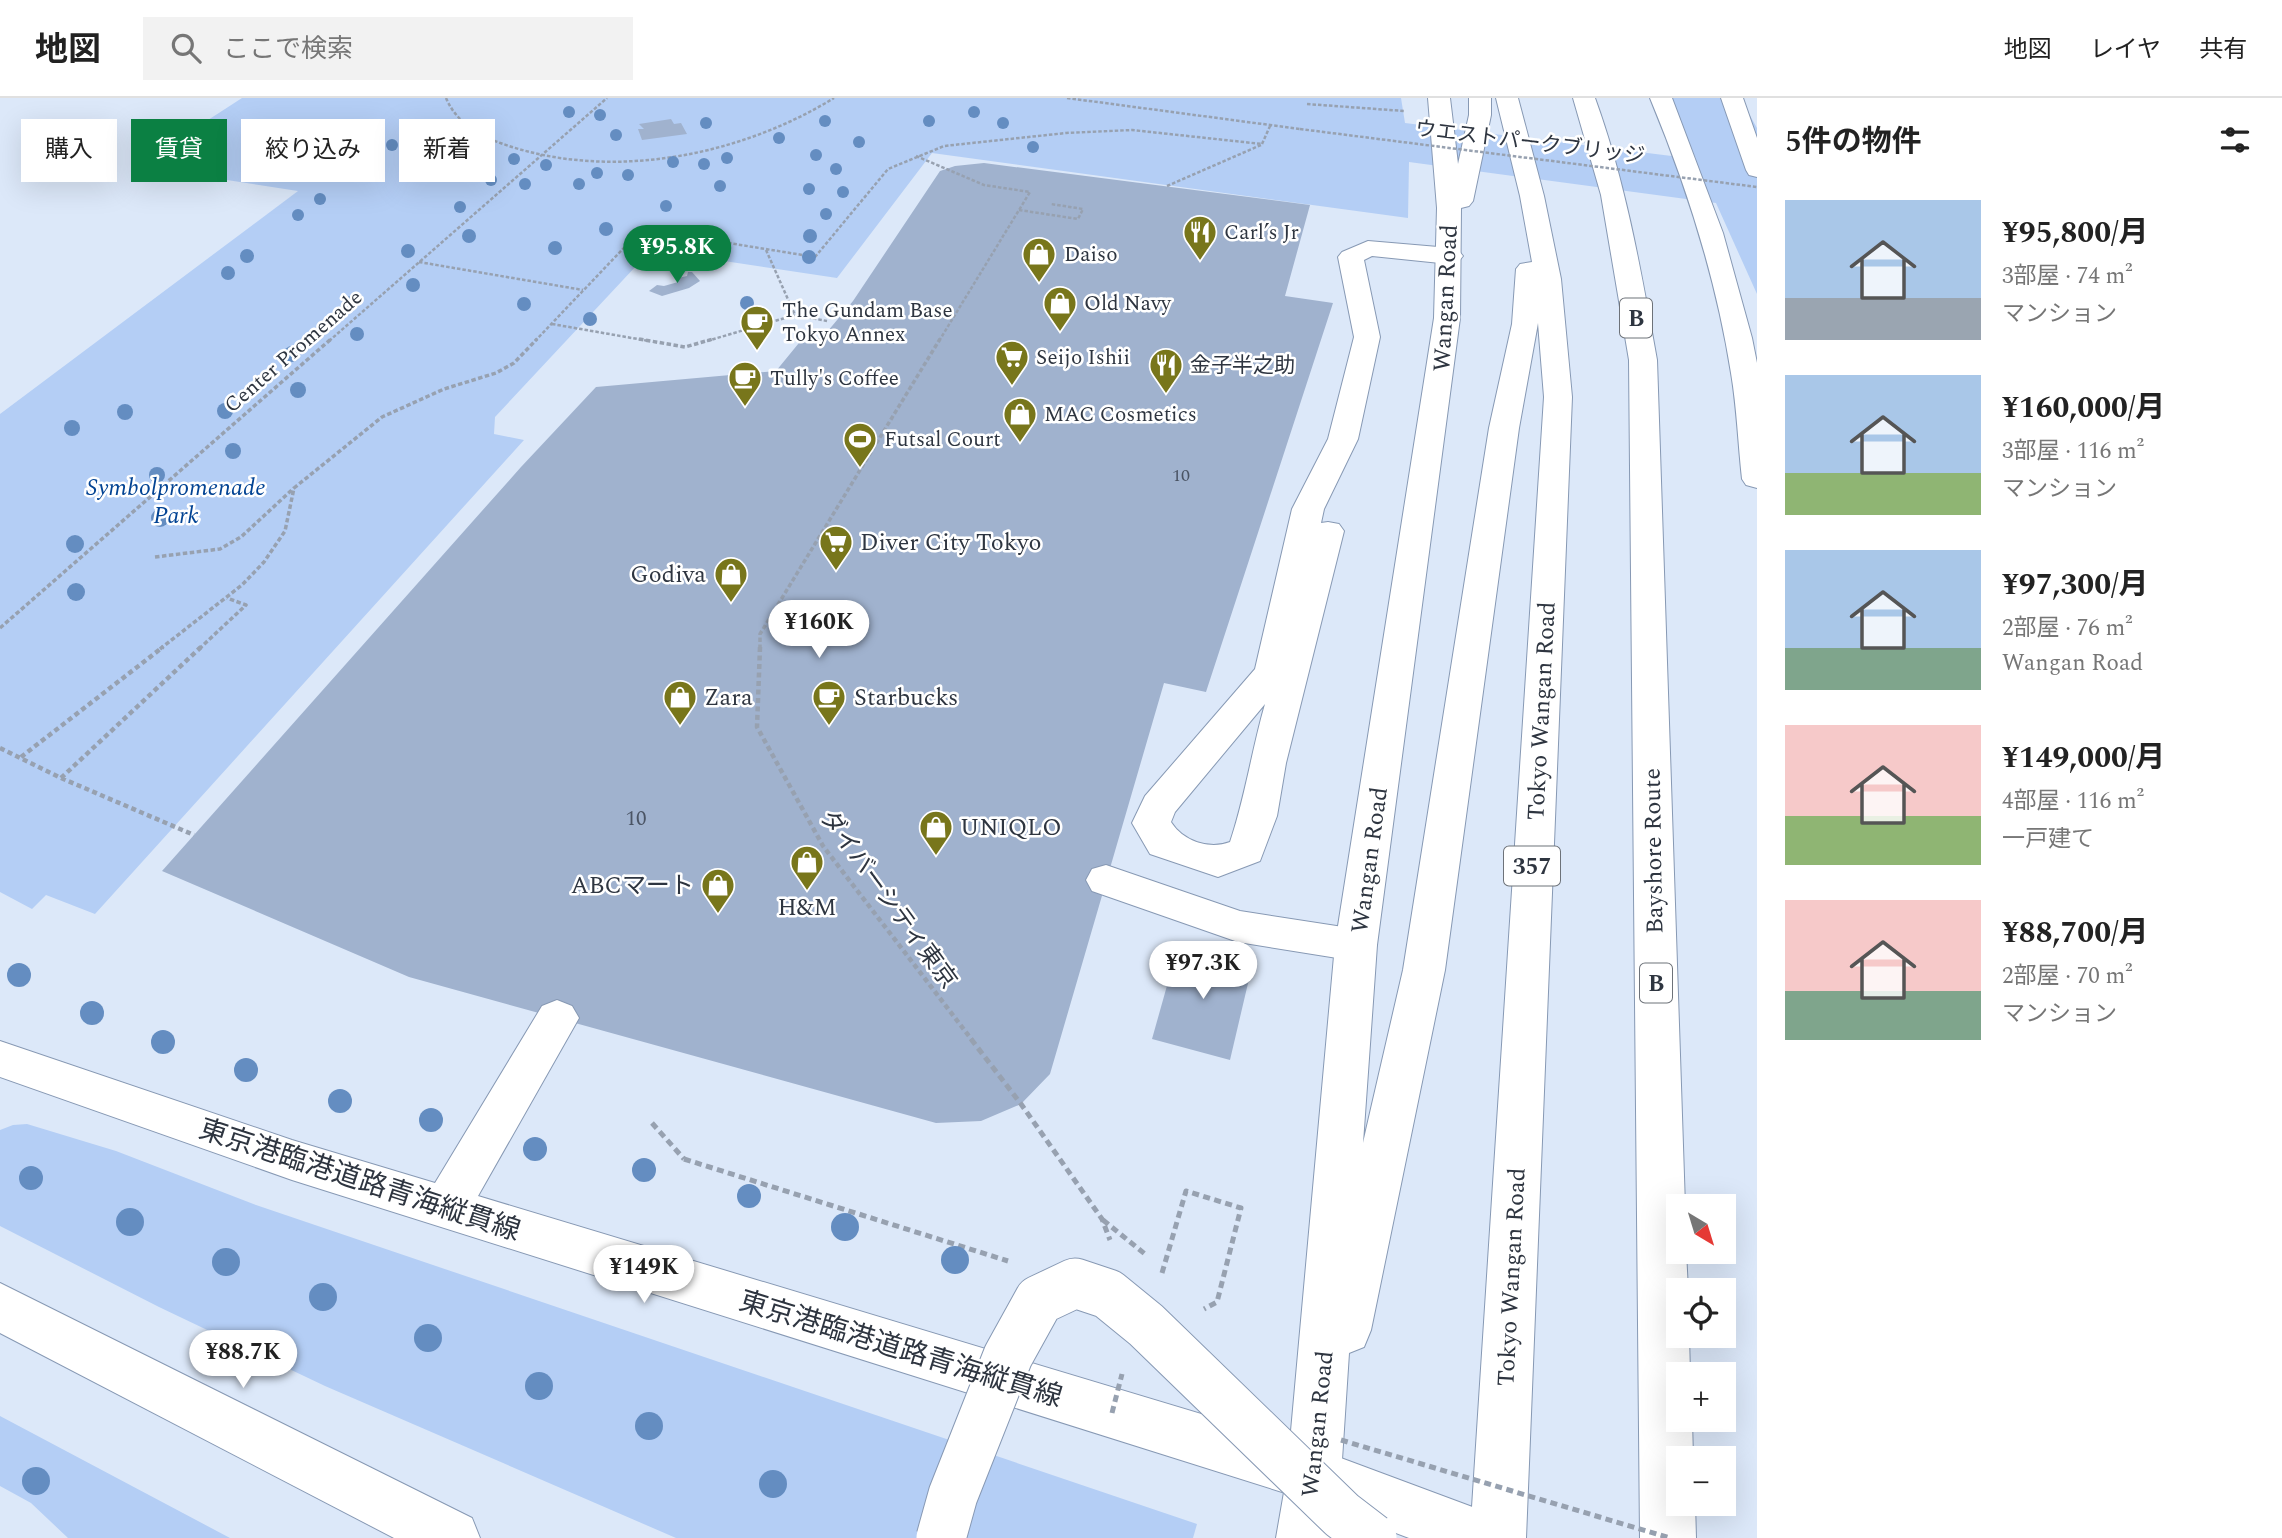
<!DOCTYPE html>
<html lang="ja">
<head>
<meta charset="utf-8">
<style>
  body { margin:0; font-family:Spectral,"Noto Sans JP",serif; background:#f2f2f2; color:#222; height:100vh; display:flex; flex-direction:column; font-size:26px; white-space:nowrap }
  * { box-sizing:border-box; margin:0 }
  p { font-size:23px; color:#767676 }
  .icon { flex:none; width:38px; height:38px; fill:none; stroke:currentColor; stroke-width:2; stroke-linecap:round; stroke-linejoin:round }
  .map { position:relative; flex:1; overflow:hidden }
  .panel { display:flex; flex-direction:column; background:#fff; width:525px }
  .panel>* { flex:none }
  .banner { position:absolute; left:21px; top:21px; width:665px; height:63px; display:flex; gap:14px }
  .needle { width:46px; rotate:142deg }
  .controls { position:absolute; left:1666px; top:1096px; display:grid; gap:14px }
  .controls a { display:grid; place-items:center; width:70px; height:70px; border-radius:0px; background:#fff; box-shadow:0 7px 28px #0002; font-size:35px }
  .price { position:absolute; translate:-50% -60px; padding:0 16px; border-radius:24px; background:#fff; color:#222; font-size:23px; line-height:46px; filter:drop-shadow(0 2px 4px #0008) }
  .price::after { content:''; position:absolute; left:50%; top:42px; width:21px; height:16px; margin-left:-10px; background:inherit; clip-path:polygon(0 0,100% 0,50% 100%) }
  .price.on { background:#0b8043; color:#fff }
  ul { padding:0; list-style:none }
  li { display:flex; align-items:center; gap:21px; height:175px; padding:0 28px }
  li span { display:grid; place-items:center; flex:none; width:196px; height:140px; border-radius:0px; color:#555 }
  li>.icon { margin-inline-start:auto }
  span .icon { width:84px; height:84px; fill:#fffc; stroke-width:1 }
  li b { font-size:30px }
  h2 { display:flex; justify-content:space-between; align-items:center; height:84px; padding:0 28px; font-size:30px }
  .tag { padding:0 24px; border-radius:0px; background:#fff; box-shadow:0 7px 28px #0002; font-size:24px; line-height:63px }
  .tag.on { background:#0b8043; color:#fff }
  header { display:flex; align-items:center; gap:42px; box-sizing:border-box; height:98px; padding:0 35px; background:#fff; border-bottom:2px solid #e0e0e0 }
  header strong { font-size:33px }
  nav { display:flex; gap:38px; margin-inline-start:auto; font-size:24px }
  .search { width:490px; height:63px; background:#f2f2f2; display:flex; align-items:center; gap:18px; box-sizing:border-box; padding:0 24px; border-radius:0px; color:#767676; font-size:26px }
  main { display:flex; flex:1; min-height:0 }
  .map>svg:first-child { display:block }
  .green { fill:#b4cef5 }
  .building { fill:#a0b2ce }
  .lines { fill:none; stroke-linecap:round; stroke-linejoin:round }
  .minor-casing { stroke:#8799b4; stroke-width:2 }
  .highway-casing { stroke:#8799b4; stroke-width:2 }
  .path-far3 { stroke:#97a1b0; stroke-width:2.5; stroke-dasharray:3.5 2; stroke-linecap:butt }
  .path-far2 { stroke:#97a1b0; stroke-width:3.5; stroke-dasharray:4.5 2.5; stroke-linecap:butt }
  .path-far1 { stroke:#97a1b0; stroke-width:4.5; stroke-dasharray:5 3.5; stroke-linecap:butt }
  .path { stroke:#97a1b0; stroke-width:5; stroke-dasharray:7 4.5; stroke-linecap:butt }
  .minor { fill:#fff; fill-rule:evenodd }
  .highway { fill:#fff; fill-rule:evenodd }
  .minor-bridge-casing { stroke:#8799b4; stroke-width:51; stroke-linecap:butt }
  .path-bridge-far1 { stroke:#97a1b0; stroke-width:2.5; stroke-dasharray:3.5 2; stroke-linecap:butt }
  .path-bridge { stroke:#97a1b0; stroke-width:5; stroke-dasharray:7 4.5; stroke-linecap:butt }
  .minor-bridge { stroke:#fff; stroke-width:49 }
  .tree { fill:#648dc1 }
  .labels { text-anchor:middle; stroke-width:5; stroke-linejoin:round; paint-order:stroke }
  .far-number-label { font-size:18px; fill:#4a5464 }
  .far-street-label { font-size:21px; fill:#2e3540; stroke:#fff }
  .far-poi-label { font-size:21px; fill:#2e3540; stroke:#fff; text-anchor:start }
  .number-label { font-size:21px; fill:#4a5464 }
  .shield { fill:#fff; stroke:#6d7279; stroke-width:2 }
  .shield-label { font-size:23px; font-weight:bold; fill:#2e3540 }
  .street-label { font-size:24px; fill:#2e3540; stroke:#fff }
  .park-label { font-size:24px; font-style:italic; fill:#024393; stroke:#fff }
  .poi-label { font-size:24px; fill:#2e3540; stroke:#fff; text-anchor:start }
  .near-street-label { font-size:28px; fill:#2e3540; stroke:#fff }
</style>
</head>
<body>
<header>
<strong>地図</strong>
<div class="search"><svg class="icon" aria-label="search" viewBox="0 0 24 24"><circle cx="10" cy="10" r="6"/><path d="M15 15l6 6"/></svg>ここで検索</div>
<nav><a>地図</a><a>レイヤ</a><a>共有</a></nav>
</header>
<main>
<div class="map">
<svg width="1757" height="1440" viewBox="0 0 1757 1440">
  <rect width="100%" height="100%" fill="#dce8f9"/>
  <path class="green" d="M242,0H1401L1405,25L1696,61L1670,0H1740L1757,30V196L1716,105L1409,64L1408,120L932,55L837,180L651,152L495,319L494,336L524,342L95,816L46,797L32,811L0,794V316L298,93L137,68Z
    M27,1026L116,1053L256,1107L1197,1426L1193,1440H676L325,1288L159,1209L0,1128V1032L13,1027Z
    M0,1318L230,1440H68L31,1405L0,1388Z"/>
  <path class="building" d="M671,21L674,26L681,25L687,36L642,42L638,31H644L639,26Z
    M984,65L1310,107L1285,198L1333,205L1206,594L1164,585L1050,976L1021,1006L981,1023L936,1025L409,879L162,773L521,369L596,289L776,273L803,240H822L853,203L940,73L955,68Z
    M688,174H692L700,183L689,190L662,198L649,193L657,187L664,188L678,184V180L687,178Z
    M1179,845L1253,864L1230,962L1152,941Z"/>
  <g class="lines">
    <defs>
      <path id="minor" d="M1368,143L1450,150L1459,153L1463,158L1459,163L1450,166L1372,158L1364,162L1380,239L1358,341L1324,411L1321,425L1328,424L1339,426L1344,433L1286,665L1277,718L1260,763L1218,779L1150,756L1132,725L1145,698L1255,571L1292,411L1328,341L1354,239L1338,159L1342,154ZM1265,606C1252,651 1245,700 1230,744C1209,752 1183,743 1171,724L1175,714Z
        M1106,767L1240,813L1356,831L1371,836L1377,847L1371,858L1356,863L1238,844L1092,793L1086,782L1092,771Z
        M557,902L572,908L579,920L478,1098L1314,1350L1502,1420L1510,1440H1409L1314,1404L292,1082L0,979V943L292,1042L435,1085L542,908Z
        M0,1185L472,1420L480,1440H394L0,1235Z"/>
      <path id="highway" d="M1428,0H1450L1458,66L1469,17V0H1491V17L1473,103L1469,108L1461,110L1460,220L1377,847L1363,1045L1403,872L1489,330L1512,226L1516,171L1520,166L1532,164L1520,98L1496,0H1518L1544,98L1561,181L1572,299L1526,1440H1470L1544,299L1538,225L1519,330L1445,872L1371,1232L1364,1249L1349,1255L1341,1377L1332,1440H1276L1287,1377L1335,847L1434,220L1437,110Z
        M1573,0H1595C1626,85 1641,173 1657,262L1685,1108H1678V1153H1686L1688,1192H1678V1237H1689L1690,1276H1678V1321H1692L1693,1360H1678V1405H1695L1696,1440H1640L1629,262L1601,97Z
        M1650,0H1672L1723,135L1752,240L1757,265V390L1746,387L1742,381C1738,346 1737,310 1731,275C1716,180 1687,89 1650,0Z
        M1721,0H1743L1757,40V79L1749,77L1746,72Z"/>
    </defs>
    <use href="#minor" class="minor-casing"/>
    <use href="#highway" class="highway-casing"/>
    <path class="path-far3" d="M446,0C458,28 484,40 512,49C617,82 741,57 834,0
      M1067,0L1300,31
      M1307,6L1404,13
      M1262,46L1270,28
      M916,58L984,87L1030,94L939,243
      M1167,88L1261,47
      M1019,112L1078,121L1083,111L1051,106
      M766,152L795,217
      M419,164L583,192
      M552,226L649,243
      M329,243L607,0
      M535,243L642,131L815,159L888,71L944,48L1066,35L1132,32L1262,46
      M707,243L795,217L827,223"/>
    <path class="path-far2" d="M639,241L685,249L713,241
      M155,459L220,451L241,439L294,390
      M0,530L331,241
      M160,551L242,487L264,464L285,433L294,390L382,319L444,291L496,275L514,265L537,241
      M199,551L246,507L227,500
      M760,551V536L940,241"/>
    <path class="path-far1" d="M760,549L757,629L823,748L972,942
      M0,650L61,680L194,737
      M21,659L163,549
      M61,680L201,549"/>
    <path class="path" d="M971,941L1021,1006L1102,1121L1110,1142
      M652,1025L684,1061
      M1103,1122L1145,1156"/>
    <use href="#minor" class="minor"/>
    <use href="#highway" class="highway"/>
    <defs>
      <path id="minor-bridge" d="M941,1440L953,1397L1008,1258L1039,1202L1075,1185L1108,1196L1146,1227L1342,1417L1372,1440"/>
    </defs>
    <use href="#minor-bridge" class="minor-bridge-casing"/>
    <path class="path-bridge-far1" d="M1300,31L1757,89"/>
    <path class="path-bridge" d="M684,1061L1008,1163
      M1162,1175L1186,1093L1241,1110L1217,1204L1204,1211
      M1112,1315L1122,1276
      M1341,1342L1670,1440"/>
    <use href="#minor-bridge" class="minor-bridge"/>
  </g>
  <g class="tree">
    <circle cx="569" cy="14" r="6"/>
    <circle cx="974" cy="14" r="6"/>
    <circle cx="600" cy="17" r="6"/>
    <circle cx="825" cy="23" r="6"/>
    <circle cx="929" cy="23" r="6"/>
    <circle cx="706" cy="25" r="6"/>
    <circle cx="1003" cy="25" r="6"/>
    <circle cx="406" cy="31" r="6"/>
    <circle cx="616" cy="37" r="6"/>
    <circle cx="779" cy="40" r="6"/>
    <circle cx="443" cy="44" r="6"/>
    <circle cx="859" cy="44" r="6"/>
    <circle cx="392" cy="47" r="6"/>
    <circle cx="1033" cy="49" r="6"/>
    <circle cx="470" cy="53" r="6"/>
    <circle cx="816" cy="57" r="6"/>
    <circle cx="727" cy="60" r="6"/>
    <circle cx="514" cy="61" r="6"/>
    <circle cx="673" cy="64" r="6"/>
    <circle cx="704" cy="66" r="6"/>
    <circle cx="546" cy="67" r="6"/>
    <circle cx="417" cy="69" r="6"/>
    <circle cx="836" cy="71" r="6"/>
    <circle cx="446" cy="73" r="6"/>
    <circle cx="597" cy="75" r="6"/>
    <circle cx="329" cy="76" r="6"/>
    <circle cx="628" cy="77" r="6"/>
    <circle cx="491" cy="82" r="6"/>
    <circle cx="525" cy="86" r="6"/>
    <circle cx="579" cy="86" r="6"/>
    <circle cx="720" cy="88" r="6"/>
    <circle cx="809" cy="91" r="6"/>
    <circle cx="843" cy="94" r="6"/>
    <circle cx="320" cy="101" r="6"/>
    <circle cx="666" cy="108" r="6"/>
    <circle cx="460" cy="109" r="6"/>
    <circle cx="826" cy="116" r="6"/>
    <circle cx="298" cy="117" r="6"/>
    <circle cx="606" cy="131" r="7"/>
    <circle cx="469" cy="138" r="7"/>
    <circle cx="810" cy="138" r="7"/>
    <circle cx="555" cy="150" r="7"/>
    <circle cx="408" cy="153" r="7"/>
    <circle cx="247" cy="158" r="7"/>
    <circle cx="809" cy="159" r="7"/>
    <circle cx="228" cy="175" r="7"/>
    <circle cx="413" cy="187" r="7"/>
    <circle cx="351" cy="205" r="7"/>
    <circle cx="747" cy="205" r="7"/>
    <circle cx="524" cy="206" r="7"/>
    <circle cx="590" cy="221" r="7"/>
    <circle cx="357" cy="236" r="7"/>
    <circle cx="292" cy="256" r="8"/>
    <circle cx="298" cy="292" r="8"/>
    <circle cx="225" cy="313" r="8"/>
    <circle cx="125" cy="314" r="8"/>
    <circle cx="72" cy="330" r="8"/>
    <circle cx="233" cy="353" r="8"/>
    <circle cx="157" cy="377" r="8"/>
    <circle cx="160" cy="420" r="9"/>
    <circle cx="75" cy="446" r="9"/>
    <circle cx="76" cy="494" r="9"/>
    <circle cx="19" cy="877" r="12"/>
    <circle cx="92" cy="915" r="12"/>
    <circle cx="163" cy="944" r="12"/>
    <circle cx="246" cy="972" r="12"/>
    <circle cx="340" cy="1003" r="12"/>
    <circle cx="431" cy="1022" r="12"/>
    <circle cx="535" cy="1051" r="12"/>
    <circle cx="644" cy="1072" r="12"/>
    <circle cx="31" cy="1080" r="12"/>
    <circle cx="749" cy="1098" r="12"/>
    <circle cx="130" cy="1124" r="14"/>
    <circle cx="845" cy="1129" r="14"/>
    <circle cx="955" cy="1162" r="14"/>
    <circle cx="226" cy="1164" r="14"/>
    <circle cx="323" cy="1199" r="14"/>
    <circle cx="428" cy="1240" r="14"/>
    <circle cx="539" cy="1288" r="14"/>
    <circle cx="649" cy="1328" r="14"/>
    <circle cx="36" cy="1383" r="14"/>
    <circle cx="773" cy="1386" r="14"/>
  </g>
  <defs>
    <symbol id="restaurant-pin" viewBox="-11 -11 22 30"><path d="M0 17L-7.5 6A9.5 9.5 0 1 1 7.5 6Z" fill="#78761b" stroke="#fff"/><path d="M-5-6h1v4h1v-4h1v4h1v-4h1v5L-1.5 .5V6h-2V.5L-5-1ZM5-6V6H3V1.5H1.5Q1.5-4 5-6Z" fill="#fff"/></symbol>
    <symbol id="shop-pin" viewBox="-11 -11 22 30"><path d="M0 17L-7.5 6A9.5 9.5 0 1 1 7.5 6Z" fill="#78761b" stroke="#fff"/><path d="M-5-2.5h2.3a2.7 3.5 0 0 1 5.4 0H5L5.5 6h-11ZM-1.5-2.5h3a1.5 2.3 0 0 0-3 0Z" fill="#fff"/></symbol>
    <symbol id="cafe-pin" viewBox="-11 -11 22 30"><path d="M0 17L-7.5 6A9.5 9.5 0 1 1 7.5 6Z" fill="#78761b" stroke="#fff"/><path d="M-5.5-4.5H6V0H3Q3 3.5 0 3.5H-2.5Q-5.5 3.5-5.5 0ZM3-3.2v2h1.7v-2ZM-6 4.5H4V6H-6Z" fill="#fff"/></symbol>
    <symbol id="supermarket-pin" viewBox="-11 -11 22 30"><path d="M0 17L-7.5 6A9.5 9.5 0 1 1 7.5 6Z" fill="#78761b" stroke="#fff"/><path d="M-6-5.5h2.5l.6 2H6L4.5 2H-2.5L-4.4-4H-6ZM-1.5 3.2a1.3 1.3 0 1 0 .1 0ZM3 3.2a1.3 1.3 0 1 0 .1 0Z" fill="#fff"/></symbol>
    <symbol id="stadium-pin" viewBox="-11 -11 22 30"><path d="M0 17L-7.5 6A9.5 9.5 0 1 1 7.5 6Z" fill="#78761b" stroke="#fff"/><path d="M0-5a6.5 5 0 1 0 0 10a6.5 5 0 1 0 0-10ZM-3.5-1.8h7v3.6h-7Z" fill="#fff"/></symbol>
  </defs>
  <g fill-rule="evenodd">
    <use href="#restaurant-pin" x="1181" y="115" width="38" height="52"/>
    <use href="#shop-pin" x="1020" y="137" width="38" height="52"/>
    <use href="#shop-pin" x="1041" y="186" width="38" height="52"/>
    <use href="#cafe-pin" x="738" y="205" width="38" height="52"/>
    <use href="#supermarket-pin" x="993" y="240" width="38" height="52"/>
    <use href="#restaurant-pin" x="1147" y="248" width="38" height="52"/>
    <use href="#cafe-pin" x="726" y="261" width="38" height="52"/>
    <use href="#shop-pin" x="1001" y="297" width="38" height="52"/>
    <use href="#stadium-pin" x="841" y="322" width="38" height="52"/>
    <use href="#supermarket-pin" x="817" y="425" width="38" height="52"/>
    <use href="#shop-pin" x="712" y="457" width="38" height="52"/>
    <use href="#shop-pin" x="661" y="580" width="38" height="52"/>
    <use href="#cafe-pin" x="810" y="580" width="38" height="52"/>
    <use href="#shop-pin" x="917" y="710" width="38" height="52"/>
    <use href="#shop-pin" x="788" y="745" width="38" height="52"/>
    <use href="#shop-pin" x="699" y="768" width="38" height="52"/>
  </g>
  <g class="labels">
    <g class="far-number-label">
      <text x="1181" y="383">10</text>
    </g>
    <g class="far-street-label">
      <text transform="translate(1530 44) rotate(7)" y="7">ウエストパークブリッジ</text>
      <text transform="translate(293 253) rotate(-41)" y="7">Center Promenade</text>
    </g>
    <g class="far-poi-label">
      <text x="1224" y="141">Carl’s Jr</text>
      <text x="1064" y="163">Daiso</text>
      <text x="1084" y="212">Old Navy</text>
      <text x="782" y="219">The Gundam Base<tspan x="782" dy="24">Tokyo Annex</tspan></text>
      <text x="1036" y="266">Seijo Ishii</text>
      <text x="1190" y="274">金子半之助</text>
      <text x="770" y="287">Tully's Coffee</text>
      <text x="1044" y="323">MAC Cosmetics</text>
      <text x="884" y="348">Futsal Court</text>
    </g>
    <g class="number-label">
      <text x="636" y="727">10</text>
    </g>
    <g class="shield">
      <rect x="1620" y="200.5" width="32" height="39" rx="5"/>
      <rect x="1504" y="748.5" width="56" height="39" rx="5"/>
      <rect x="1640" y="865.5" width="32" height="39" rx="5"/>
    </g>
    <g class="shield-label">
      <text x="1636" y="228">B</text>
      <text x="1532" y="776">357</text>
      <text x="1656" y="893">B</text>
    </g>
    <g class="street-label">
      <text transform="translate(1445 200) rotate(-87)" y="8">Wangan Road</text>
      <text transform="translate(1541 613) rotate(-87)" y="8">Tokyo Wangan Road</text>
      <text transform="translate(1653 753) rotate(-91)" y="8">Bayshore Route</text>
      <text transform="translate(1369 762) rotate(-82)" y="8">Wangan Road</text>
      <text transform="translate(889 801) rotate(54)" y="8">ダイバーシティ東京</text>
      <text transform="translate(1511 1179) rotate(-87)" y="8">Tokyo Wangan Road</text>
      <text transform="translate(1317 1326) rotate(-84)" y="8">Wangan Road</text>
    </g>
    <g class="park-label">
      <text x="176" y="397">Symbolpromenade<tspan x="176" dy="28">Park</tspan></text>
    </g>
    <g class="poi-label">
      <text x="860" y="452">Diver City Tokyo</text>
      <text x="706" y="484" text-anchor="end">Godiva</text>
      <text x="704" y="607">Zara</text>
      <text x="854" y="607">Starbucks</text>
      <text x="960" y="737">UNIQLO</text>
      <text x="694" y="795" text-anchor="end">ABCマート</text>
      <text x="807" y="817" text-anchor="middle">H&amp;M</text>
    </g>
    <g class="near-street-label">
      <text transform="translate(360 1081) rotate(18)" y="10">東京港臨港道路青海縦貫線</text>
      <text transform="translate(901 1250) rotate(17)" y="10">東京港臨港道路青海縦貫線</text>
    </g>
  </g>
</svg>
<div class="controls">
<a><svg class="needle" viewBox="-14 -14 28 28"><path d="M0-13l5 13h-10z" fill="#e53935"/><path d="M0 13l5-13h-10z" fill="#767676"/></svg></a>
<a><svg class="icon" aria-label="locate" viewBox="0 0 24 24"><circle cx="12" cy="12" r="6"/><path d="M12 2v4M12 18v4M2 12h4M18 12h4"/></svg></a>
<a>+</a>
<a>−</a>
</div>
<b class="price on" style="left:677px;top:187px">¥95.8K</b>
<b class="price" style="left:819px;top:562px">¥160K</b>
<b class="price" style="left:1203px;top:903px">¥97.3K</b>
<b class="price" style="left:644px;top:1207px">¥149K</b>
<b class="price" style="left:243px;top:1292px">¥88.7K</b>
<div class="banner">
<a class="tag">購入</a>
<a class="tag on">賃貸</a>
<a class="tag">絞り込み</a>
<a class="tag">新着</a>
</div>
</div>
<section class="panel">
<h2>5件の物件<svg class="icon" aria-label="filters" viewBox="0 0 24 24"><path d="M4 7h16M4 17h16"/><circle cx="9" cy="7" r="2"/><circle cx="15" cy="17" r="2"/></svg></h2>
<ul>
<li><span style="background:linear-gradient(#a9c7e8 70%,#9aa5b1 0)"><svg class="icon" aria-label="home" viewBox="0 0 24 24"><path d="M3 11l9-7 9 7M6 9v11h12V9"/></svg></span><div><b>¥95,800/月</b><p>3部屋 · 74 m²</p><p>マンション</p></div></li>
<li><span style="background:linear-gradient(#a9c7e8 70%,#8fb573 0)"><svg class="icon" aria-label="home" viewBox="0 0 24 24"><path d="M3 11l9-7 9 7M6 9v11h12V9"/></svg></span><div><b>¥160,000/月</b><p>3部屋 · 116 m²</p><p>マンション</p></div></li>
<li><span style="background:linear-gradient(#a9c7e8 70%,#7fa58c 0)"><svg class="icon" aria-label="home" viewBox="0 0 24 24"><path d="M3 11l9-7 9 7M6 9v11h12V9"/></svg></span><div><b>¥97,300/月</b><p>2部屋 · 76 m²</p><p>Wangan Road</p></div></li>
<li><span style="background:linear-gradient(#f6c9c9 65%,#8fb573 0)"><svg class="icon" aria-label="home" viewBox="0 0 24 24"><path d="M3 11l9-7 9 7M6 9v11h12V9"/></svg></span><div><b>¥149,000/月</b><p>4部屋 · 116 m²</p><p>一戸建て</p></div></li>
<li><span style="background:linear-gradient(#f6c9c9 65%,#7fa58c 0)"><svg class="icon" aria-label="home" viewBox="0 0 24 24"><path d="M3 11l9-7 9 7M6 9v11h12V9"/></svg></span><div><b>¥88,700/月</b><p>2部屋 · 70 m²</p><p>マンション</p></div></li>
</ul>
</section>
</main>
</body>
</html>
